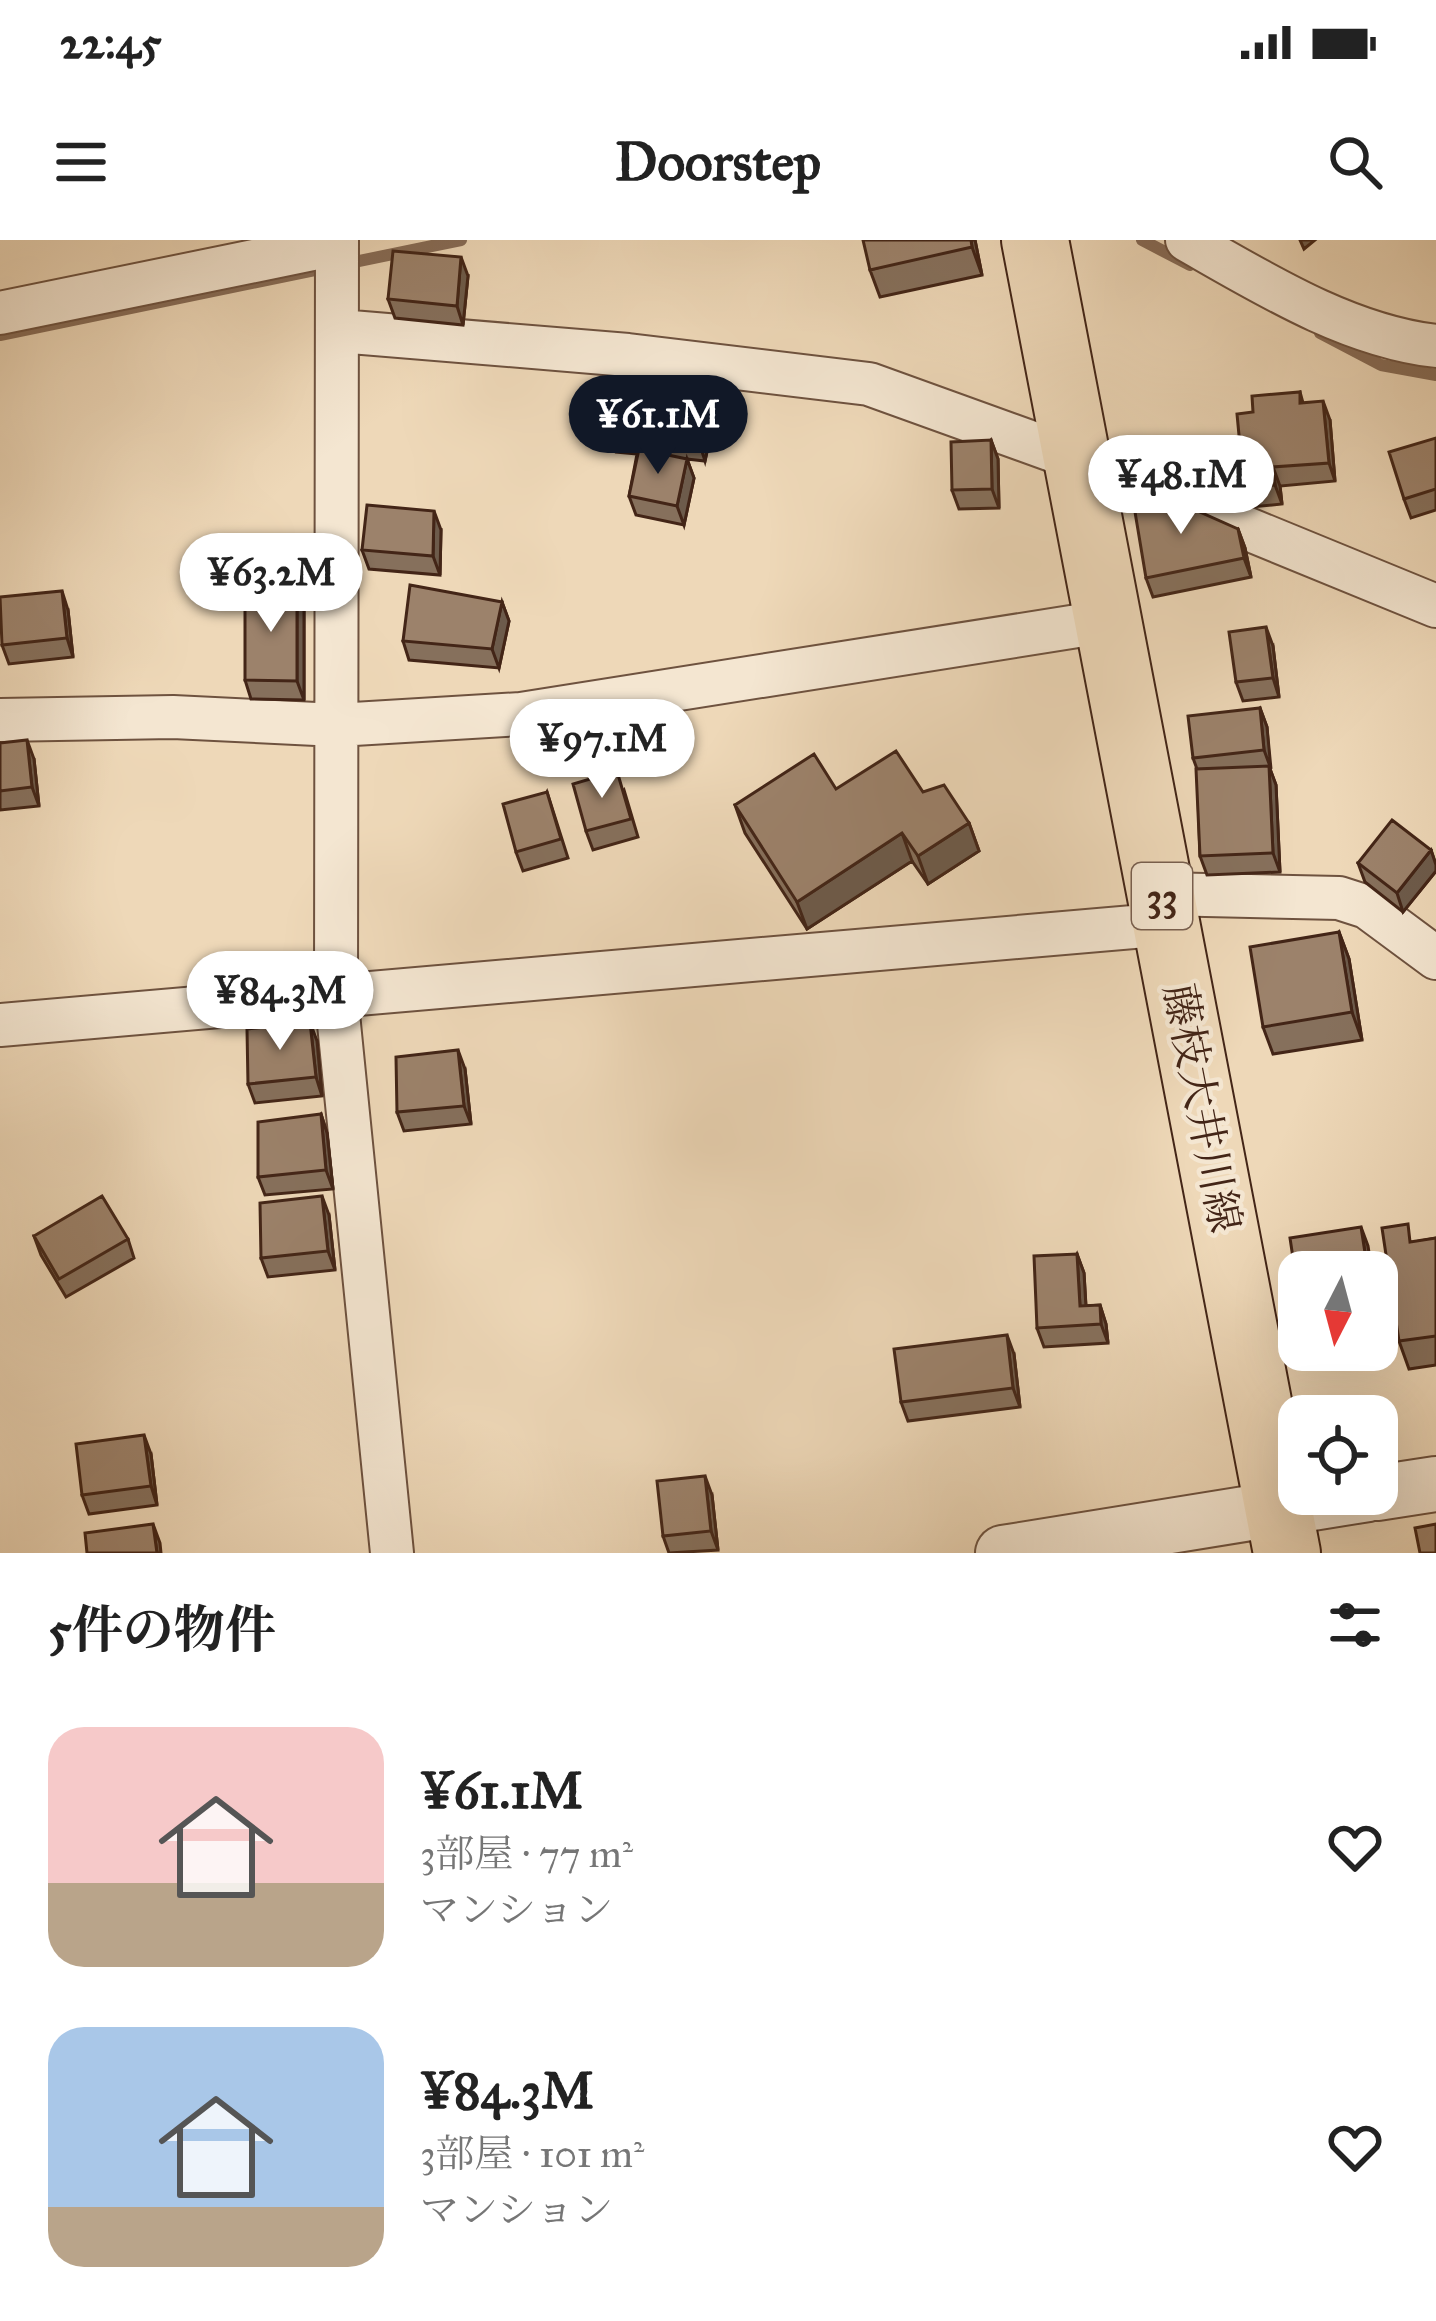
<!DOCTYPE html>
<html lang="ja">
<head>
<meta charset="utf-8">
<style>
  body { margin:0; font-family:"IM FELL Great Primer","Noto Serif JP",serif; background:#f6f6f6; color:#222; height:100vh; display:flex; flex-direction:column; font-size:45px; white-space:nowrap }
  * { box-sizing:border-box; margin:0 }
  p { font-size:39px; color:#767676 }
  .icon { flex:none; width:66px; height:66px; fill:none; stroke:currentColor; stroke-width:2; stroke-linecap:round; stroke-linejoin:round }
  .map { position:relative; height:1313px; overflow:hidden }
  .drawer { display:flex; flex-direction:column; background:#fff; flex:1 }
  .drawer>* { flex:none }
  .needle { width:78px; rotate:186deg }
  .fabs { position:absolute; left:1278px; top:1011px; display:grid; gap:24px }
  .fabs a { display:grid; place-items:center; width:120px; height:120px; border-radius:24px; background:#fff; box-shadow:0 12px 48px #0002; font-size:60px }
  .price { position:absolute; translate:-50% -102px; padding:0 27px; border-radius:42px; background:#fff; color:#222; font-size:39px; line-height:78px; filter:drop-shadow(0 3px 6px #0008) }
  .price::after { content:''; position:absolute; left:50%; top:72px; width:36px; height:27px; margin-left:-18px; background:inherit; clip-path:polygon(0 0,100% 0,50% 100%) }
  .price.current { background:#111827; color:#fff }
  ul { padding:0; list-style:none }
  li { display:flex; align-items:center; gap:36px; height:300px; padding:0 48px }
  li span { display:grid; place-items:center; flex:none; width:336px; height:240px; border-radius:36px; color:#555 }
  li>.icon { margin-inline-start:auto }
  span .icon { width:144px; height:144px; fill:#fffc; stroke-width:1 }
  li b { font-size:51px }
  h2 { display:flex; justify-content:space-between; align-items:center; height:144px; padding:0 48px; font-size:51px }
  .status { display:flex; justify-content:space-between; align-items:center; height:84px; padding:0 60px; background:#fff; direction:ltr }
  .status svg { height:33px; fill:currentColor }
  header { display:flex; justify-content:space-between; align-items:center; height:156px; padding:0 48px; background:#fff; font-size:54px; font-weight:700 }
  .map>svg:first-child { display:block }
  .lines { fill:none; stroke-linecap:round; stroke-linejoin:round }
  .stream { stroke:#876c57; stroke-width:12 }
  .minor-casing { stroke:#6e523f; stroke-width:46 }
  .tertiary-casing { stroke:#6e523f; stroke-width:58 }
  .primary-casing { stroke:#432517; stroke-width:70 }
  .minor { stroke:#f4e6d1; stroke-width:42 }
  .tertiary { stroke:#f4e6d1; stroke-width:54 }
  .primary { stroke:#eed8b8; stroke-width:66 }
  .wall { fill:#86705c; stroke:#432517; stroke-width:3 }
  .shaded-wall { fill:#6d5b4b; stroke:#432517; stroke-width:3 }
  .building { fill:#9c826b; stroke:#432517; stroke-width:3 }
  .labels { text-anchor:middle; stroke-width:9; stroke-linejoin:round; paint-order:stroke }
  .shield { fill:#f4e6d1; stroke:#785f4f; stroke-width:3 }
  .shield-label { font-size:39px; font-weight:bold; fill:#432517 }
  .street-label { font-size:42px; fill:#432517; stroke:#f4e6d1 }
</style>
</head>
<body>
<div class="status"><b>22:45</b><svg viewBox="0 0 49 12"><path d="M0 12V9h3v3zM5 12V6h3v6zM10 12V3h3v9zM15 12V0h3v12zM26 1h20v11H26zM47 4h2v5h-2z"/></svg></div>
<header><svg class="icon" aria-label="menu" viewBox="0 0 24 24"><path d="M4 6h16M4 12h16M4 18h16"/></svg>Doorstep<svg class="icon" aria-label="search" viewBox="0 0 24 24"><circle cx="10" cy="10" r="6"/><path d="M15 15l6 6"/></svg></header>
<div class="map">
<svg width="1436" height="1313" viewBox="0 0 1436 1313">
  <rect width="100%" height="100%" fill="#eed8b8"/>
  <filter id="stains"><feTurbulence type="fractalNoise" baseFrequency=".00167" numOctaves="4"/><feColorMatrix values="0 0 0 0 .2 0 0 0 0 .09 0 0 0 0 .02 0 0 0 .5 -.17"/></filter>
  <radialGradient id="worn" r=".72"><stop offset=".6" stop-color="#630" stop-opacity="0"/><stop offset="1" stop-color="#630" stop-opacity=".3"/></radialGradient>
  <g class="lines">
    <path class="stream" d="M1142,0L1190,25
      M1320,93L1381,125L1436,135
      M0,95L461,0"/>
    <defs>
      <path id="minor" d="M337,0L336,754L392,1313
        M1187,0C1264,44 1348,96 1436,106
        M0,73L337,4
        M339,91L628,115L869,144L1077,219L1436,366
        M0,480L173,477L337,485L521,474L1109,381
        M1162,654L1339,658L1367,667L1436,718
        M0,785L1168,684"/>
      <path id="tertiary" d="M1377,1253L1436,1244
        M1003,1313L1368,1254"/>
      <path id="primary" d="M1035,0L1287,1313"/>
    </defs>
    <use href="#minor" class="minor-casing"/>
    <use href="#tertiary" class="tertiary-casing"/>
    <use href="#primary" class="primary-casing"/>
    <use href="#minor" class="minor"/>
    <use href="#tertiary" class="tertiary"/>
    <use href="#primary" class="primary"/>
  </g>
  <path class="wall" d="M975,0L982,35L880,57L870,30Z
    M468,36L463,85L395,78L388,59Z
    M1300,152L1303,163L1330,180L1335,241L1280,246L1282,264L1251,267L1244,248L1253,172Z
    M715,173L705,221L687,219L694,238L684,285L636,275L629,256L637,214L616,212L609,193Z
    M1436,198V270L1411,278L1404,259Z
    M991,200L998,219L999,268L959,269L952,250Z
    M1238,289L1245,308L1251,337L1153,357L1146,338Z
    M441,290L440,335L369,329L362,310Z
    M297,350L304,369V460L251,459L245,440Z
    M502,362L509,381L499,428L409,420L403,401Z
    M68,370L73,417L9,424L2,405Z
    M1273,406L1279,457L1243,461L1236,442Z
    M1260,468L1267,487L1270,529L1276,545L1280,632L1207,635L1200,616L1197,529L1193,518Z
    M0,503L34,519L39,566L0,570Z
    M836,549L923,552L969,583L979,611L928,644L912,621L807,689L745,593L735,565Z
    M624,550L638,597L593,610L586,591Z
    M547,552L568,618L523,631L516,612Z
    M1431,610L1436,625V631L1403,672L1365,642L1358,623Z
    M1339,692L1349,719L1362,800L1273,814L1263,787Z
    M317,801L322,856L255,863L248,844Z
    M465,829L471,884L404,891L397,872Z
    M321,874L327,893L333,949L265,955L258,937Z
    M329,975L335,1030L268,1037L261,1018Z
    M34,996L128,999L134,1018L66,1057L41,1015Z
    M1436,998V1125L1409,1129L1399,1101L1414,1002Z
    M1077,1014L1084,1033L1086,1066L1100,1065L1106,1084L1108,1103L1044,1107L1037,1088Z
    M1014,1114L1020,1167L908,1181L901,1162Z
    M151,1214L157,1265L89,1274L82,1255Z
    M712,1255L718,1310L669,1313L663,1296Z"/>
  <path class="shaded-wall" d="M971,0H975L982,35L972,7Z
    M1300,0H1315L1304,9Z
    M461,17L468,36L463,85L457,66Z
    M708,154L715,173L705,221L699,202Z
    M1323,161L1330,180L1335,241L1329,223Z
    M991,200L998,219L999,268L992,249Z
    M687,219L694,238L684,285L677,266Z
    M1273,227L1280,246L1282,264L1275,245Z
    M434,271L441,290L440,335L433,316Z
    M1238,289L1245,308L1251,337L1244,318Z
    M297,350L304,369V460L297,441Z
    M62,351L68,370L73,417L67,398Z
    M502,362L509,381L499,428L492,409Z
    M1266,387L1273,406L1279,457L1273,438Z
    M1260,468L1267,487L1271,529L1264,510Z
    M27,500L34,519L39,566L32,547Z
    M1269,526L1276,545L1280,632L1273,613Z
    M969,583L979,611L928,644L918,616Z
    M902,593L912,621L807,689L797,662Z
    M1431,610L1436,625V631L1403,672L1397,653Z
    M1339,692L1349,719L1362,800L1352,772Z
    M310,782L317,801L322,856L316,837Z
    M458,810L465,829L471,884L464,866Z
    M321,874L327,893L333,949L326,930Z
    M322,956L329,975L335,1030L328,1011Z
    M1361,987L1368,1006L1372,1032H1368Z
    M1077,1014L1084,1033L1087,1085L1080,1066Z
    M1100,1065L1106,1084L1108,1103L1101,1084Z
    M1007,1095L1014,1114L1020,1167L1013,1148Z
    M144,1195L151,1214L157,1265L151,1246Z
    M705,1236L712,1255L718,1310L711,1291Z
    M153,1284L160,1303L161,1313H157Z"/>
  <path class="building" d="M863,0H971L972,7L870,30Z
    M393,11L461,17L457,66L388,59Z
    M616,137L708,154L699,202L609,193Z
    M1300,152V163L1323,161L1329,223L1273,227L1275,245L1244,248L1237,174L1253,172L1252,156Z
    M1436,198V249L1404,259L1389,212Z
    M991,200L992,249L952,250L951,202Z
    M639,209L687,219L677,266L629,256Z
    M1132,254L1164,256L1238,289L1244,318L1146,338Z
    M367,265L434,271L433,316L362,310Z
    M410,345L502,362L492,409L403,401Z
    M245,349L297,350V441L245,440Z
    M62,351L67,398L2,405L0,357Z
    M1266,387L1273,438L1236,442L1229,392Z
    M1260,468L1264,510L1193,518L1188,476Z
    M27,500L32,547L0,551V503Z
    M896,511L923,552L944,545L969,583L918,616L902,593L797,662L735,565L814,514L836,549Z
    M1269,526L1273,613L1200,616L1196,529Z
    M617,531L631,579L586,591L573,544Z
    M547,552L561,599L516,612L503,564Z
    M1392,580L1431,610L1397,653L1358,623Z
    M1339,692L1352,772L1263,787L1250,707Z
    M310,782L316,837L248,844L247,789Z
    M458,810L464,866L397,872L396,817Z
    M321,874L326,930L258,937V882Z
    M102,956L128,999L59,1039L34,996Z
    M322,956L328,1011L261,1018L260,963Z
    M1408,984L1410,1002L1436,998V1096L1399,1101L1382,988Z
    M1361,987L1368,1032H1299V1058L1290,998Z
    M1077,1014L1080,1066L1100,1065L1101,1084L1037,1088L1034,1016Z
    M1007,1095L1013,1148L901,1162L894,1109Z
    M144,1195L151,1246L82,1255L76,1204Z
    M705,1236L711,1291L663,1296L657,1241Z
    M153,1284L157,1313H87L85,1293Z
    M1436,1284V1313H1420L1415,1288Z"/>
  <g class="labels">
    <rect class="shield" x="1132" y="623" width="60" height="66" rx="9"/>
    <g class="shield-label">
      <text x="1162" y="670">33</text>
    </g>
    <g class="street-label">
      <text transform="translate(1203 868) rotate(79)" y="15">藤枝大井川線</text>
    </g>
  </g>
  <rect width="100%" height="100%" filter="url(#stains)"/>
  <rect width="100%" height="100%" fill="url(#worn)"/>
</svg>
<div class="fabs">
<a><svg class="needle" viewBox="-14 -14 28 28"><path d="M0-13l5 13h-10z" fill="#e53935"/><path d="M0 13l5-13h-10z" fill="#767676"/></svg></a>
<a><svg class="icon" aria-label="locate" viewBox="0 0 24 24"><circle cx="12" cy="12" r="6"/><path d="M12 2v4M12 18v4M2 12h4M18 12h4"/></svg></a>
</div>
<b class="price current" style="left:658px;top:237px">¥61.1M</b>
<b class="price" style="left:1181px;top:297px">¥48.1M</b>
<b class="price" style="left:271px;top:395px">¥63.2M</b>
<b class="price" style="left:602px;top:561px">¥97.1M</b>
<b class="price" style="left:280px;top:813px">¥84.3M</b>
</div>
<section class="drawer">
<h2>5件の物件<svg class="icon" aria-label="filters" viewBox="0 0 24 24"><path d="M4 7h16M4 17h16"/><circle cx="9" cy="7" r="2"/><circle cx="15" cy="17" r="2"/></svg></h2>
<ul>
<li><span style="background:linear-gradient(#f6c9c9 65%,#b9a48a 0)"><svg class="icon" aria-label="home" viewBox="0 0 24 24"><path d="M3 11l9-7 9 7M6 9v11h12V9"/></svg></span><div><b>¥61.1M</b><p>3部屋 · 77 m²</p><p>マンション</p></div><svg class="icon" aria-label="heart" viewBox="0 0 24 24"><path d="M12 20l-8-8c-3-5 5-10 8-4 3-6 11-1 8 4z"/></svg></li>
<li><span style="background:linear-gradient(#a9c7e8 75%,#b9a48a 0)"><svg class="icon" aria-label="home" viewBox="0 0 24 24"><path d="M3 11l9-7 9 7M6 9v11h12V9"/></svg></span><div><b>¥84.3M</b><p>3部屋 · 101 m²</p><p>マンション</p></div><svg class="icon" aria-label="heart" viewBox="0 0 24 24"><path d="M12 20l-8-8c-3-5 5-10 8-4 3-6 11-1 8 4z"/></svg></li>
</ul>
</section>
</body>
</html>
